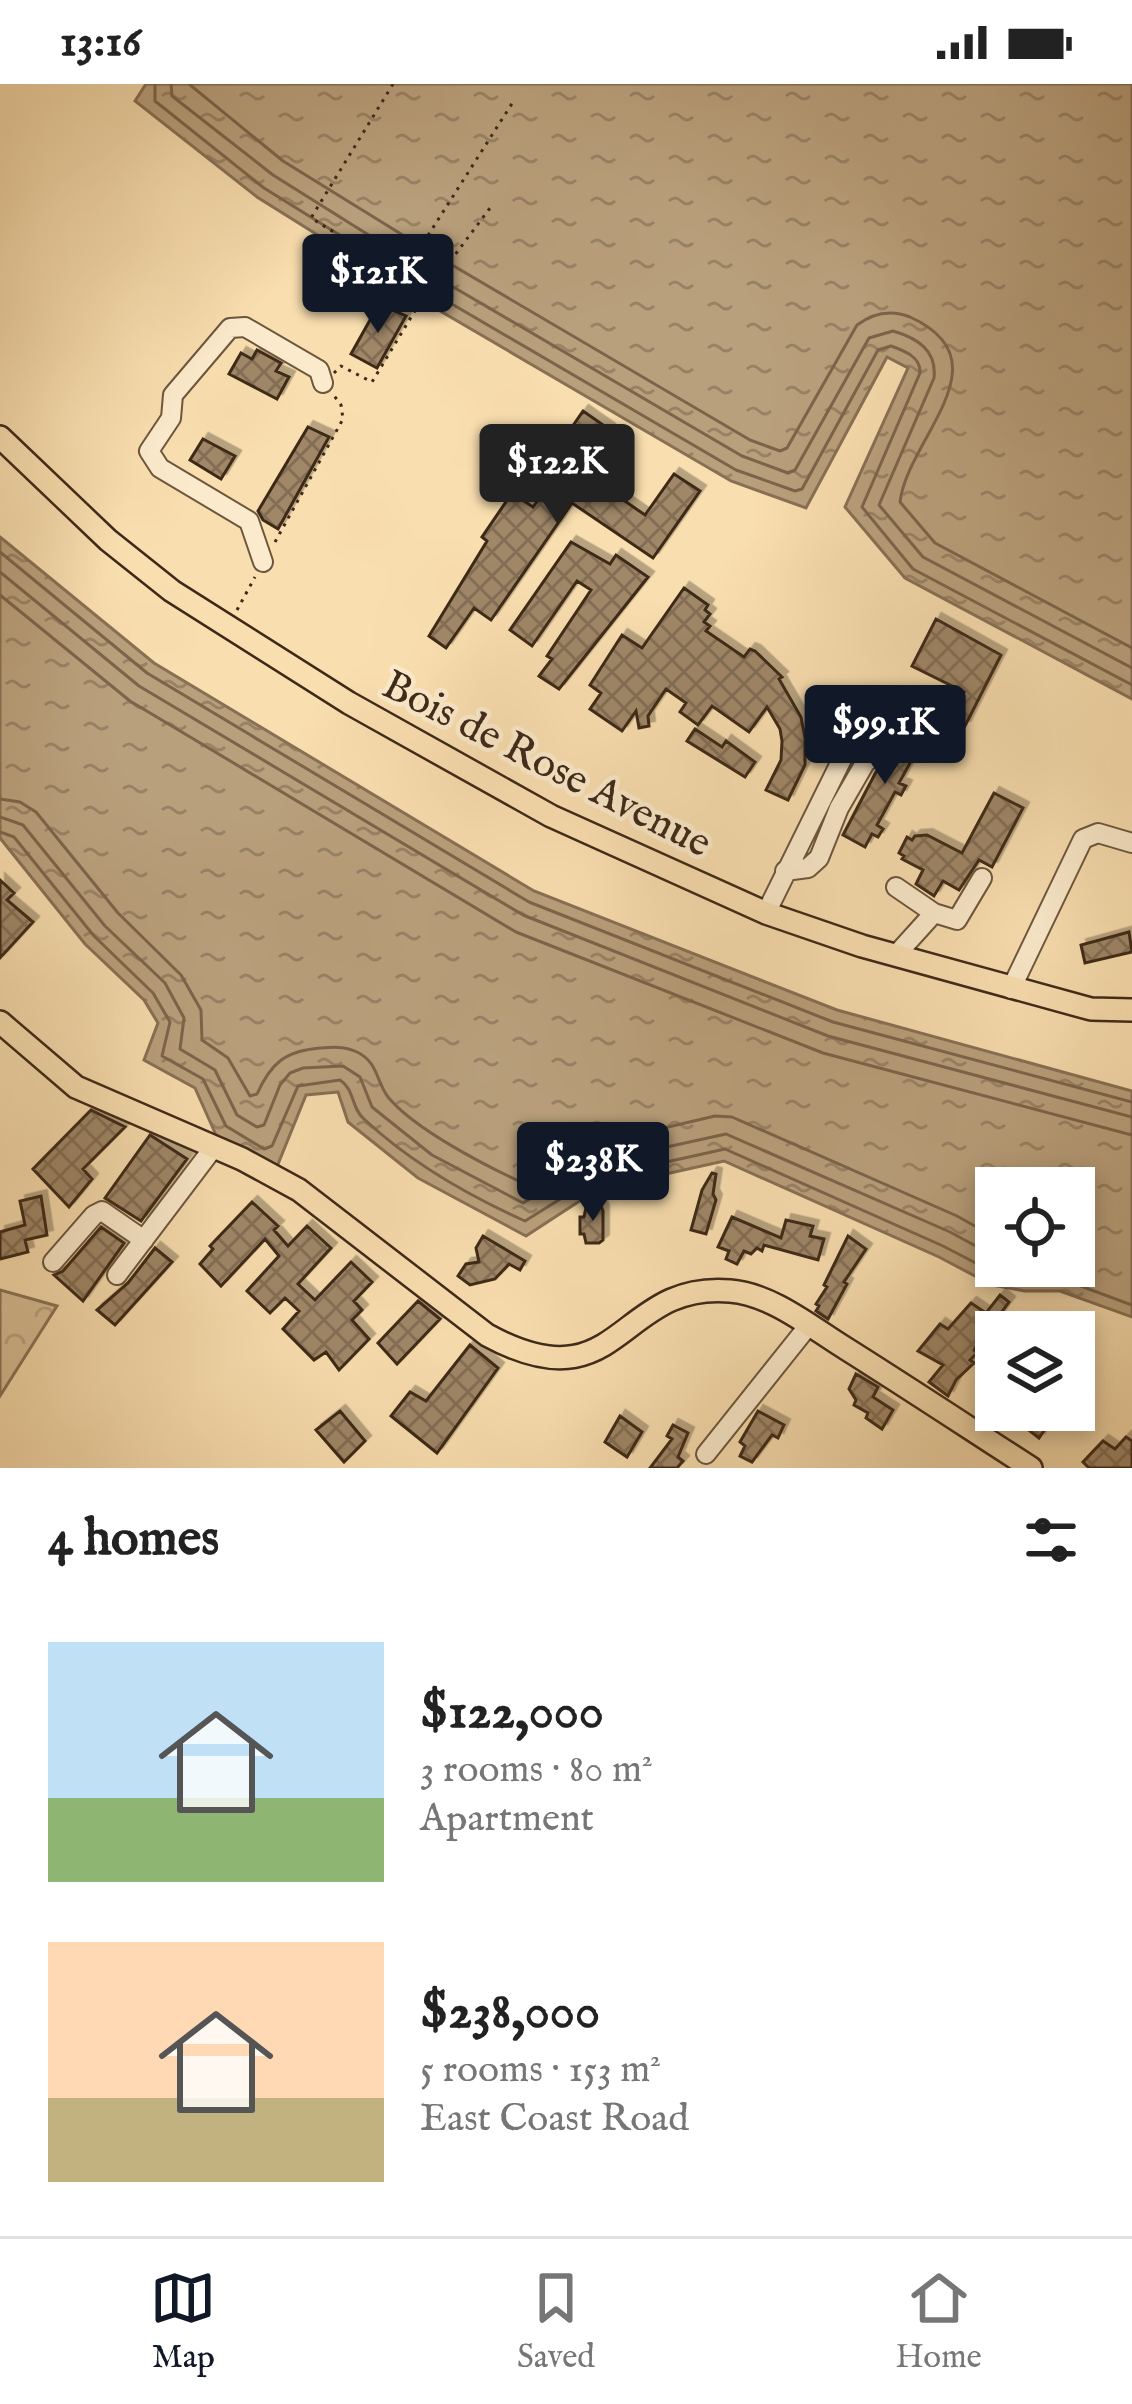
<!DOCTYPE html>
<html lang="en">
<head>
<meta charset="utf-8">
<style>
  body { margin:0; font-family:"IM FELL English",serif; background:#f2f2f2; color:#222; height:100vh; display:flex; flex-direction:column; font-size:45px; white-space:nowrap }
  * { box-sizing:border-box; margin:0 }
  p { font-size:39px; color:#767676 }
  .icon { flex:none; width:66px; height:66px; fill:none; stroke:currentColor; stroke-width:2; stroke-linecap:round; stroke-linejoin:round }
  .map { position:relative; height:1384px; overflow:hidden }
  .drawer { display:flex; flex-direction:column; background:#fff; flex:1 }
  .drawer>* { flex:none }
  .buttons { position:absolute; left:975px; top:1083px; display:grid; gap:24px }
  .buttons a { display:grid; place-items:center; width:120px; height:120px; border-radius:0px; background:#fff; box-shadow:0 6px 18px #0003; font-size:60px }
  .price { position:absolute; translate:-50% -102px; padding:0 27px; border-radius:12px; background:#111827; color:#fff; font-size:39px; line-height:78px; filter:drop-shadow(0 3px 6px #0008) }
  .price::after { content:''; position:absolute; left:50%; top:72px; width:36px; height:27px; margin-left:-18px; background:inherit; clip-path:polygon(0 0,100% 0,50% 100%) }
  .price.active { background:#222; color:#fff }
  ul { padding:0; list-style:none }
  li { display:flex; align-items:center; gap:36px; height:300px; padding:0 48px }
  li span { display:grid; place-items:center; flex:none; width:336px; height:240px; border-radius:0px; color:#555 }
  li>.icon { margin-inline-start:auto }
  span .icon { width:144px; height:144px; fill:#fffc; stroke-width:1 }
  li b { font-size:51px }
  h2 { display:flex; justify-content:space-between; align-items:center; height:144px; padding:0 48px; font-size:51px }
  .status { display:flex; justify-content:space-between; align-items:center; height:84px; padding:0 60px; background:#fff; direction:ltr }
  .status svg { height:33px; fill:currentColor }
  .dock { display:flex; justify-content:space-around; align-items:center; height:168px; border-top:3px solid #e0e0e0; background:#fff; font-size:33px; color:#767676 }
  .dock a { display:grid; justify-items:center; gap:6px }
  .dock .active { color:#111827 }
  .map>svg:first-child { display:block }
  .forest { fill:url(#forest-crowns); stroke:#8c7458; stroke-width:3 }
  .water { fill:url(#water-ripples); stroke:#887054; stroke-width:3; fill-rule:evenodd }
  .lines { fill:none; stroke-linecap:round; stroke-linejoin:round }
  .shore { stroke:#7c644a; stroke-width:3 }
  .building { fill:url(#building-cross-hatch); stroke:#3e2919; stroke-width:3; filter:url(#shadow) }
  .minor-casing { stroke:#6d563e; stroke-width:22 }
  .major-casing { stroke:#3e2919; stroke-width:26 }
  .path { stroke:#3e2919; stroke-width:3; stroke-dasharray:3 6; stroke-linecap:butt }
  .minor { stroke:#fbeacb; stroke-width:18 }
  .major { stroke:#f9deaf; stroke-width:21 }
  .labels { text-anchor:middle; stroke-width:9; stroke-linejoin:round; paint-order:stroke }
  .street-label { font-size:42px; fill:#3e2919; stroke:#fbeacb }
</style>
</head>
<body>
<div class="status"><b>13:16</b><svg viewBox="0 0 49 12"><path d="M0 12V9h3v3zM5 12V6h3v6zM10 12V3h3v9zM15 12V0h3v12zM26 1h20v11H26zM47 4h2v5h-2z"/></svg></div>
<div class="map">
<svg width="1132" height="1384" viewBox="0 0 1132 1384">
  <defs>
    <pattern id="forest-crowns" width="20" height="18" patternUnits="userSpaceOnUse" patternTransform="scale(3)"><rect width="20" height="18" fill="#d9bf96"/><path d="M2 6a3 3 0 1 1 6 0M12 15a3 3 0 1 1 6 0" fill="none" stroke="#bba481"/></pattern>
    <pattern id="water-ripples" width="26" height="14" patternUnits="userSpaceOnUse" patternTransform="scale(3)"><rect width="26" height="14" fill="#b9a07c"/><path d="M2 4q2-2 4 0t4 0M15 11q2-2 4 0t4 0" fill="none" stroke="#988265"/></pattern>
    <pattern id="building-cross-hatch" width="8" height="8" patternUnits="userSpaceOnUse" patternTransform="scale(3)"><rect width="8" height="8" fill="#9f8767"/><path d="M0 0l8 8M0 8l8-8" fill="none" stroke="#836e54"/></pattern>
    <filter id="shadow"><feDropShadow dx="5.5" dy="-5.5" stdDeviation="0" flood-color="#0004"/></filter>
  </defs>
  <rect width="100%" height="100%" fill="#f9deaf"/>
  <filter id="stains"><feTurbulence type="fractalNoise" baseFrequency=".00167" numOctaves="4"/><feColorMatrix values="0 0 0 0 .2 0 0 0 0 .09 0 0 0 0 .02 0 0 0 .5 -.17"/></filter>
  <radialGradient id="worn" r=".72"><stop offset=".6" stop-color="#630" stop-opacity="0"/><stop offset="1" stop-color="#630" stop-opacity=".3"/></radialGradient>
  <path class="forest" d="M0,1206L57,1222L0,1312Z"/>
  <path class="water" d="M146,0H1132V615L905,494L845,423L908,284L887,273L806,424L731,397L423,217L257,113L135,17Z
    M0,453L154,579L534,807L837,926L1132,1007V1233L1060,1207H1025L992,1201L939,1173L724,1077L598,1105L526,1152L418,1094L348,1038L338,1008L306,1011L276,1085L216,1051L195,1004L144,976L158,939L144,916L85,860L0,754ZM996,1104H1074V1182H996Z"/>
  <g class="lines">
    <path class="shore" d="M155,0V17L264,104L433,209L736,386L795,407L802,405L878,266L891,262C905,267 921,273 920,289L862,423L913,485L1132,601
      M171,0L172,12L273,91L426,187L742,372L788,389L795,386L869,254L893,247C917,254 937,266 934,294L879,421L923,473L1132,584
      M189,0L283,77L435,171L750,356L780,367L787,364L857,241C873,229 890,225 910,233C1008,277 907,355 900,418L935,459L1132,564
      M0,468L147,589L529,818L833,938L1132,1018
      M0,488L139,602L523,831L828,952L1132,1033
      M0,511L130,617L516,848L823,969L1132,1051
      M0,715L20,718L36,728L118,829L181,891L201,926L202,956L228,974L250,1012L257,1010C271,979 285,967 320,964C333,963 345,962 357,968C378,978 376,997 388,1013C414,1045 486,1082 523,1099L583,1063L715,1032L732,1033L957,1132L996,1154
      M0,733L23,741L105,842L165,899L184,934L180,965L215,986L237,1031L257,1043L264,1041L280,1001L290,989L303,984L343,982L360,993L372,1023L432,1071L523,1119L589,1080L726,1050L950,1148L996,1173
      M0,748L14,753L94,852L153,909L170,938L162,972L203,995L226,1042L264,1065L272,1062L298,1002L340,996C355,1006 351,1024 364,1035C410,1078 467,1111 525,1137L594,1094L725,1065L943,1162L995,1189L1025,1195H1062L1132,1221"/>
  </g>
  <path class="building" d="M379,220L406,232L377,284L351,270Z
    M257,266L281,279L276,287L289,293L277,315L229,290L241,269L252,275Z
    M583,327L609,345L580,386L645,431L674,390L700,407L653,474L572,419L491,536L474,524L446,564L429,552L487,457L482,453L512,409L533,423L548,402L537,394Z
    M308,343L329,353L278,445L263,436L258,427Z
    M203,355L235,372L221,395L190,376Z
    M571,458L610,480L616,471L648,493L559,605L539,592L552,575L547,572L591,506L577,497L532,562L510,546Z
    M684,504L708,521L705,526L710,530L704,538L710,542L706,547L744,573L750,565L755,567L782,593L779,595L801,633L805,654V681L788,716L766,706L781,676L782,657L780,645L767,623L749,648L712,622L698,641L680,628L686,619L666,605L648,632L649,642L639,644L636,627L622,647L590,625L601,609L590,601L622,551L642,564Z
    M936,535L1001,571L965,642L946,631L964,608L912,582Z
    M907,638L926,648L920,659L927,663L922,671L916,668L899,699L906,702L901,711L895,708L877,741L883,745L878,753L872,750L865,763L843,751L876,688L893,670Z
    M695,645L722,663L726,657L755,678L745,693L687,657Z
    M994,709L1023,724L992,783L979,776L959,806L943,797L934,812L916,800L923,786L902,775L904,772L899,769L907,753L912,756L915,752L927,751L962,769Z
    M0,796L14,809L7,816L33,838L0,874Z
    M1129,848L1132,868L1085,879L1081,861Z
    M91,1026L125,1043L83,1085L92,1095L69,1123L33,1085Z
    M150,1051L187,1075L141,1137L105,1114Z
    M712,1089L716,1090L713,1110L716,1116L706,1150L691,1146L702,1106Z
    M41,1112L47,1151L25,1156L28,1168L0,1175V1148L25,1141L20,1117Z
    M252,1118L278,1142L274,1146L288,1162L307,1142L331,1164L298,1200L315,1216L351,1178L372,1198L354,1217L362,1226L352,1236L369,1255L339,1286L326,1268L314,1276L283,1245L299,1227L285,1214L270,1229L247,1207L279,1172L265,1155L221,1202L200,1180L213,1165L210,1162Z
    M587,1119H600L603,1127V1156L599,1159H586L584,1150H580V1133H584Z
    M732,1133L781,1154L786,1136L813,1142L810,1152L824,1155L818,1176L764,1161L762,1167L757,1164L751,1170L744,1167L737,1180L726,1175L729,1167L718,1163Z
    M101,1143L124,1159L83,1217L54,1191L63,1187Z
    M483,1152L525,1177L520,1186L509,1180L495,1195L470,1201L458,1192L466,1180L479,1178L476,1164Z
    M848,1152L866,1165L844,1198L847,1200L828,1235L816,1227L819,1222L816,1220L827,1203L824,1201Z
    M155,1164L172,1178L115,1241L97,1226L128,1199Z
    M1000,1211L1009,1218L974,1266L977,1269L970,1276L974,1279L956,1296L948,1312L929,1298L943,1281L918,1267L940,1240L948,1245L971,1219L986,1229Z
    M418,1217L440,1235L397,1280L378,1259Z
    M470,1261L498,1284L437,1369L391,1332L410,1308L426,1317Z
    M856,1290L878,1303L873,1313L893,1326L882,1345L866,1334L868,1329L854,1321L856,1316L849,1305Z
    M1017,1326H1058L1039,1354L1012,1333Z
    M340,1327L365,1357L344,1378L316,1346Z
    M758,1327L784,1341L778,1354L772,1351L752,1378L740,1372L745,1362L740,1358Z
    M620,1332L642,1348L627,1373L605,1358Z
    M673,1341L688,1349L678,1373L683,1377L677,1384H650L672,1355L667,1352Z
    M1126,1353L1132,1357V1384H1089L1083,1378L1103,1357L1115,1365Z"/>
  <g class="lines">
    <defs>
      <path id="minor" d="M263,478L249,437L160,384L149,367L171,334L173,311L230,244L245,243L319,286L323,299
        M785,787L808,784L819,774L839,724L865,679L881,665
        M766,829L844,671
        M934,829L957,836L982,794
        M896,871L934,829L896,803
        M1011,905L1083,755L1098,749L1132,759
        M53,1178L94,1131L102,1127L144,1156
        M117,1191L214,1063
        M706,1370L809,1241"/>
      <path id="major" d="M0,353L108,456L172,507L349,619L551,732L766,829L862,862L1091,925L1132,926
        M0,938L76,1003L242,1075L299,1106L487,1251C621,1324 617,1197 730,1207C771,1210 811,1243 845,1264C907,1303 969,1344 1031,1384"/>
    </defs>
    <use href="#minor" class="minor-casing"/>
    <use href="#major" class="major-casing"/>
    <path class="path" d="M393,0L311,134L403,191
      M399,197L513,18
      M334,289L341,282L372,298L422,215L493,120
      M275,458L343,335L341,321L332,309
      M237,526L255,493"/>
    <use href="#minor" class="minor"/>
    <use href="#major" class="major"/>
  </g>
  <g class="labels">
    <g class="street-label">
      <text transform="translate(548 678) rotate(27)" y="15">Bois de Rose Avenue</text>
    </g>
  </g>
  <rect width="100%" height="100%" filter="url(#stains)"/>
  <rect width="100%" height="100%" fill="url(#worn)"/>
</svg>
<div class="buttons">
<a><svg class="icon" aria-label="locate" viewBox="0 0 24 24"><circle cx="12" cy="12" r="6"/><path d="M12 2v4M12 18v4M2 12h4M18 12h4"/></svg></a>
<a><svg class="icon" aria-label="layers" viewBox="0 0 24 24"><path d="M12 4l9 5-9 5-9-5zM3 14l9 5 9-5"/></svg></a>
</div>
<b class="price" style="left:378px;top:252px">$121K</b>
<b class="price active" style="left:557px;top:442px">$122K</b>
<b class="price" style="left:885px;top:703px">$99.1K</b>
<b class="price" style="left:593px;top:1140px">$238K</b>
</div>
<section class="drawer">
<h2>4 homes<svg class="icon" aria-label="filters" viewBox="0 0 24 24"><path d="M4 7h16M4 17h16"/><circle cx="9" cy="7" r="2"/><circle cx="15" cy="17" r="2"/></svg></h2>
<ul>
<li><span style="background:linear-gradient(#bfe0f5 65%,#8fb573 0)"><svg class="icon" aria-label="home" viewBox="0 0 24 24"><path d="M3 11l9-7 9 7M6 9v11h12V9"/></svg></span><div><b>$122,000</b><p>3 rooms · 80 m²</p><p>Apartment</p></div></li>
<li><span style="background:linear-gradient(#ffd9b3 65%,#c2b280 0)"><svg class="icon" aria-label="home" viewBox="0 0 24 24"><path d="M3 11l9-7 9 7M6 9v11h12V9"/></svg></span><div><b>$238,000</b><p>5 rooms · 153 m²</p><p>East Coast Road</p></div></li>
</ul>
</section>
<nav class="dock">
<a class="active"><svg class="icon" aria-label="map" viewBox="0 0 24 24"><path d="M3 6l6-2 6 2 6-2v14l-6 2-6-2-6 2zM9 4v14M15 6v14"/></svg>Map</a>
<a><svg class="icon" aria-label="saved" viewBox="0 0 24 24"><path d="M7 4h10v16l-5-4-5 4z"/></svg>Saved</a>
<a><svg class="icon" aria-label="home" viewBox="0 0 24 24"><path d="M3 11l9-7 9 7M6 9v11h12V9"/></svg>Home</a>
</nav>
</body>
</html>
